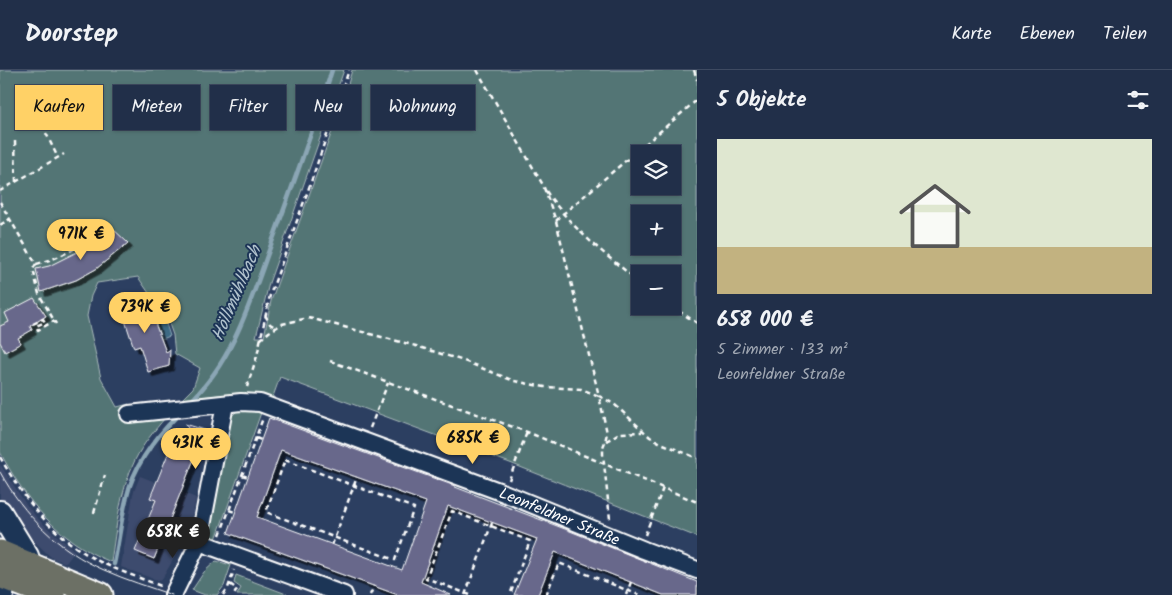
<!DOCTYPE html>
<html lang="de">
<head>
<meta charset="utf-8">
<style>
  body { margin:0; font-family:Kalam,sans-serif; background:#293750; color:#f1f3f6; height:100vh; display:flex; flex-direction:column; font-size:19px; white-space:nowrap }
  * { box-sizing:border-box; margin:0 }
  p { font-size:16px; color:#a2a9b4 }
  .icon { flex:none; width:28px; height:28px; fill:none; stroke:currentColor; stroke-width:2; stroke-linecap:round; stroke-linejoin:round }
  .map { position:relative; flex:1; overflow:hidden }
  .sheet { display:flex; flex-direction:column; background:#212f49; width:475px }
  .sheet>* { flex:none }
  .hud { position:absolute; left:15px; top:15px; width:475px; height:45px; display:flex; gap:10px }
  .controls { position:absolute; left:631px; top:75px; display:grid; gap:10px }
  .controls a { display:grid; place-items:center; width:50px; height:50px; border-radius:0px; background:#212f49; box-shadow:0 1px 4px #0004,0 0 0 1px #3e4a61; font-size:25px }
  .price { position:absolute; translate:-50% -42px; padding:0 11px; border-radius:18px; background:#ffd166; color:#111; font-size:16px; line-height:32px; filter:drop-shadow(0 1px 2px #0008) }
  .price::after { content:''; position:absolute; left:50%; top:30px; width:15px; height:11px; margin-left:-8px; background:inherit; clip-path:polygon(0 0,100% 0,50% 100%) }
  .price.selected { background:#222; color:#fff }
  ul { padding:0; list-style:none }
  li { display:grid; align-content:center; gap:10px; height:265px; padding:0 20px }
  li+li { border-top:1px solid #3e4a61 }
  li span { display:grid; place-items:center; height:155px; border-radius:0px; color:#555 }
  li>.icon { margin-inline-start:auto }
  span .icon { width:90px; height:90px; fill:#fffc; stroke-width:1 }
  li b { font-size:21px }
  h2 { display:flex; justify-content:space-between; align-items:center; height:60px; padding:0 20px; font-size:21px }
  .pill { padding:0 18px; border-radius:0px; background:#212f49; box-shadow:0 1px 4px #0004,0 0 0 1px #3e4a61; font-size:18px; line-height:45px }
  .pill.selected { background:#ffd166; color:#111 }
  header { display:flex; align-items:center; gap:30px; box-sizing:border-box; height:70px; padding:0 25px; background:#212f49; border-bottom:1px solid #3e4a61 }
  header strong { font-size:24px }
  nav { display:flex; gap:28px; margin-inline-start:auto; font-size:18px }
  main { display:flex; flex:1; min-height:0 }
  .map>svg:first-child { display:block }
  .built { fill:#3e4b6e }
  .green { fill:#537575; stroke:#a9baba; fill-rule:evenodd }
  .water { fill:#3e6a84; stroke:#8ba6b5 }
  .lines { fill:none; stroke-linecap:round; stroke-linejoin:round }
  .stream { stroke:#8ba6b5; stroke-width:4.5 }
  .building { fill:#67688b; stroke:#fff; fill-rule:evenodd; filter:url(#shadow) }
  .street-casing { stroke:#fff; stroke-width:20 }
  .secondary-casing { stroke:#fff; stroke-width:26 }
  .primary-casing { stroke:#fff; stroke-width:29 }
  .path { stroke:#fff; stroke-width:2.5; stroke-dasharray:5 4; stroke-linecap:butt }
  .street { stroke:#1d3557; stroke-width:16 }
  .secondary { stroke:#1d3557; stroke-width:22 }
  .primary { stroke:#6c7065; stroke-width:25 }
  .tram { stroke:#fff; stroke-width:1 }
  .labels { text-anchor:middle; stroke-width:4; stroke-linejoin:round; paint-order:stroke }
  .street-label { font-size:16px; fill:#fff; stroke:#1d3557 }
  .water-label { font-size:18px; font-style:italic; fill:#b2c3ce; stroke:#1d3557 }
</style>
</head>
<body>
<header>
<strong>Doorstep</strong>
<nav><a>Karte</a><a>Ebenen</a><a>Teilen</a></nav>
</header>
<main>
<div class="map">
<svg width="697" height="525" viewBox="0 0 697 525">
  <defs>
    <filter id="shadow"><feDropShadow dx="4.5" dy="4.5" stdDeviation="0" flood-color="#0009"/></filter>
  </defs>
  <rect width="100%" height="100%" fill="#2c3f61"/>
  <filter id="ink" filterUnits="userSpaceOnUse"><feTurbulence type="fractalNoise" baseFrequency=".02" numOctaves="2"/><feDisplacementMap in="SourceGraphic" scale="10" xChannelSelector="R" yChannelSelector="G"/><feConvolveMatrix kernelMatrix="1 2 1 2 8 2 1 2 1" color-interpolation-filters="sRGB"/></filter>
  <g filter="url(#ink)">
    <path class="built" d="M0,394L25,433L37,448L51,461L75,481L66,493L52,488L31,468L26,471L0,429Z
      M140,406L196,428L192,448L185,469L162,509L157,510L121,497L133,424Z"/>
    <path class="green" d="M0,0H344L269,213L256,267H264L271,231L344,28L352,0H697V467L510,393L280,307L271,332L251,325L237,323L182,329L193,318L200,298L175,284L173,265L168,251L138,207L97,213L91,226L87,246L101,308L117,337L129,334L133,352L165,348C154,361 143,374 135,390C120,421 116,458 111,492C58,471 26,431 0,382ZM640,84H672V116H640ZM640,144H672V176H640ZM640,204H672V236H640Z
      M263,337L215,472L209,464V459L229,354L232,346L238,340Z
      M216,491L231,495L224,516L217,525H205L192,520L204,502Z
      M236,505L289,525H237L241,518L234,513Z"/>
    <path class="water" d="M164,248L170,266L162,269L155,252Z"/>
    <g class="lines">
      <path class="stream" d="M190,332C235,288 251,229 272,172C293,115 314,58 332,0
        M114,494C119,471 121,448 127,426C134,395 156,367 178,345"/>
    </g>
    <path class="building" d="M111,157L128,173L96,199L76,210L41,222L36,199L49,196L87,177Z
      M145,227L166,282L170,280L169,296L148,302L140,276L134,278L120,235Z
      M34,228L46,246L30,256L32,260L18,268L21,273L5,282L0,272V256L9,252L5,243Z
      M269,348L455,416V417L565,459L697,512V525H663L555,482L538,525H514L537,469L448,436L421,512L451,525H398L228,463ZM281,380L426,432L402,500L257,447Z
      M185,354L205,360L207,374L206,383Z
      M170,379L194,389L154,489L135,481L156,430L150,428Z"/>
    <g class="lines">
      <defs>
        <g id="street">
          <path id="s1" d="M129,344L241,332L260,333L504,423L644,480L697,500"/>
          <path d="M199,472L344,525"/>
          <path d="M173,525L199,472L225,334"/>
        </g>
        <path id="secondary" d="M0,442L27,486L30,496L28,507
          M2,525L4,506L2,489"/>
        <path id="primary" d="M0,483L100,525
          M0,505L52,525"/>
      </defs>
      <use href="#street" class="street-casing"/>
      <use href="#secondary" class="secondary-casing"/>
      <use href="#primary" class="primary-casing"/>
      <path class="path" d="M477,0L543,115L556,151L599,326L614,334L650,367L661,373L697,388
        M694,0L697,10
        M48,57L44,59L58,88
        M15,71L16,112
        M0,121L64,84
        M546,121C571,158 605,185 640,212
        M0,132L36,194C64,187 85,174 107,155
        M556,151L563,144L697,30
        M0,155L10,149
        M36,194L33,199L39,224L56,254
        M671,236L697,253
        M265,245L270,254L275,257
        M33,254L43,249L45,252L36,256L38,260L54,251
        M260,270L269,262L282,254L308,248L317,250L416,276L464,291L514,311L545,317L581,319L599,326L607,363L605,372L619,363L642,362
        M330,291L527,362L697,432
        M247,317L257,286L270,225L310,115L349,0
        M370,358L388,313
        M256,368L261,370
        M605,372L603,377V384L610,449
        M0,387C26,433 58,473 107,495C124,503 143,509 161,516
        M285,390L414,438L395,490L266,442Z
        M242,405L248,407
        M509,410L527,362
        M229,440L235,442
        M94,443L105,405
        M220,465L263,348
        M645,465L663,418
        M332,475L357,407
        M230,514L237,519L234,525
        M223,525L228,518L234,500
        M370,525L374,516
        M465,525L492,453
        M470,525L426,508L452,441L530,471L510,525
        M546,525L559,493L639,525
        M626,525L631,512"/>
      <use href="#street" class="street"/>
      <use href="#secondary" class="secondary"/>
      <use href="#primary" class="primary"/>
      <path class="tram" d="M0,402C24,445 58,480 104,500C126,510 149,517 172,525"/>
    </g>
  </g>
  <g class="labels">
    <g class="street-label">
      <text dy="6" stroke="none"><textPath href="#s1" startOffset="452">Leonfeldner Straße</textPath></text>
    </g>
    <g class="water-label">
      <text transform="translate(236 223) rotate(-67)" y="6">Höllmühlbach</text>
    </g>
  </g>
</svg>
<div class="controls">
<a><svg class="icon" aria-label="layers" viewBox="0 0 24 24"><path d="M12 4l9 5-9 5-9-5zM3 14l9 5 9-5"/></svg></a>
<a>+</a>
<a>−</a>
</div>
<b class="price" style="left:81px;top:191px">971K €</b>
<b class="price" style="left:145px;top:264px">739K €</b>
<b class="price" style="left:473px;top:395px">685K €</b>
<b class="price" style="left:196px;top:400px">431K €</b>
<b class="price selected" style="left:173px;top:489px">658K €</b>
<div class="hud">
<a class="pill selected">Kaufen</a>
<a class="pill">Mieten</a>
<a class="pill">Filter</a>
<a class="pill">Neu</a>
<a class="pill">Wohnung</a>
</div>
</div>
<section class="sheet">
<h2>5 Objekte<svg class="icon" aria-label="filters" viewBox="0 0 24 24"><path d="M4 7h16M4 17h16"/><circle cx="9" cy="7" r="2"/><circle cx="15" cy="17" r="2"/></svg></h2>
<ul>
<li><span style="background:linear-gradient(#dfe7d0 70%,#c2b280 0)"><svg class="icon" aria-label="home" viewBox="0 0 24 24"><path d="M3 11l9-7 9 7M6 9v11h12V9"/></svg></span><div><b>658 000 €</b><p>5 Zimmer · 133 m²</p><p>Leonfeldner Straße</p></div></li>
</ul>
</section>
</main>
</body>
</html>
